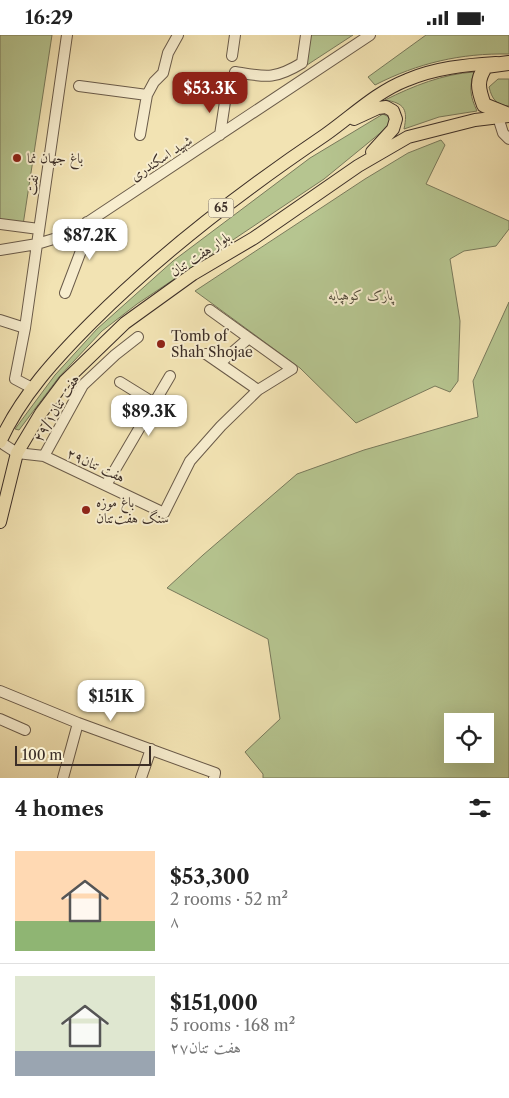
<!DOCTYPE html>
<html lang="en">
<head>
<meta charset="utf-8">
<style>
  body { margin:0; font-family:"Libre Caslon Text",Amiri,serif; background:#f6f6f6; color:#222; height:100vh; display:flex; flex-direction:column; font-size:19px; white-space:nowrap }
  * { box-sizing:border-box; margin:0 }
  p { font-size:16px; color:#767676 }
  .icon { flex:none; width:28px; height:28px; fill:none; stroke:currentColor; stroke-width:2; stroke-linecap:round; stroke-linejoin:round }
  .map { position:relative; height:743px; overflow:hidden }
  .panel { display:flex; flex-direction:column; background:#fff; flex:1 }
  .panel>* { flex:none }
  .tools { position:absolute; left:444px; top:678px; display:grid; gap:10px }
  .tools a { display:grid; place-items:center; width:50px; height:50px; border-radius:0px; background:#fff; box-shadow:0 5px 20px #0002; font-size:25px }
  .scale { position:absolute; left:15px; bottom:12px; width:136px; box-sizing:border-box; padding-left:5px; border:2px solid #3c2e27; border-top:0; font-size:14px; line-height:18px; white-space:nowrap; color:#3c2e27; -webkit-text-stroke:4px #f7edce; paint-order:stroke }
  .price { position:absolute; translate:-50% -42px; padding:0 11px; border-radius:10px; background:#fff; color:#222; font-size:16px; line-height:32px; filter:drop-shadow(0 1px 2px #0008) }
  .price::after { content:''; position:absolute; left:50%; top:30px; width:15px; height:11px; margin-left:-8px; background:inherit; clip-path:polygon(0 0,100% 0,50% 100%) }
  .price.active { background:#8f2418; color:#fff }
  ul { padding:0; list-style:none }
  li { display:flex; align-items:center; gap:15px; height:125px; padding:0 15px }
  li+li { border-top:1px solid #e0e0e0 }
  li span { display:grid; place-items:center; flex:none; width:140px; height:100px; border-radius:0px; color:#555 }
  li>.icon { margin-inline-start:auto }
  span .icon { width:60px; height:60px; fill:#fffc; stroke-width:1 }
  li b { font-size:21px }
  h2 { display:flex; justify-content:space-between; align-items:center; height:60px; padding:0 15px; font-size:21px }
  .status { display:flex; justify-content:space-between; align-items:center; height:35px; padding:0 25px; background:#fff; direction:ltr }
  .status svg { height:14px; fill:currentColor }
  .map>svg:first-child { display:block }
  .green { fill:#b6c590; stroke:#797a5c; fill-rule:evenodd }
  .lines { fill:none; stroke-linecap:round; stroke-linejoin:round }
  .minor-casing { stroke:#6a5b4a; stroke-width:12 }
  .major-casing { stroke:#3c2e27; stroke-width:14 }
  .highway-casing { stroke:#3c2e27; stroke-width:16 }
  .minor { stroke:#f7edce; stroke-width:10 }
  .major { stroke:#f2e3b3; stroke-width:12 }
  .highway { stroke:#f2e3b3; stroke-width:14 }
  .poi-dot { fill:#8f2418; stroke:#f7edce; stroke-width:2 }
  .labels { text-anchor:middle; stroke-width:4; stroke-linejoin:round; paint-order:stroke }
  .shield { fill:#f7edce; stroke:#746759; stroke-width:1 }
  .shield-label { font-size:12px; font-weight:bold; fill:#3c2e27 }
  .poi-label { font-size:14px; fill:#3c2e27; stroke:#f7edce; text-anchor:start }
  .street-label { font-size:14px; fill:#3c2e27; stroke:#f7edce }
  .park-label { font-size:14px; font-style:italic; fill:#544c3c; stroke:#f7edce }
</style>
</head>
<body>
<div class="status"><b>16:29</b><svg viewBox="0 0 49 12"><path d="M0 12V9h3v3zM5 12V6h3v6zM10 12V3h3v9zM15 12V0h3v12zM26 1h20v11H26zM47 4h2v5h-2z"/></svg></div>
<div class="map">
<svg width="509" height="743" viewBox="0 0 509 743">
  <rect width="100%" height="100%" fill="#f2e3b3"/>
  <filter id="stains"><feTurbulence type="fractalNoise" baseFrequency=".004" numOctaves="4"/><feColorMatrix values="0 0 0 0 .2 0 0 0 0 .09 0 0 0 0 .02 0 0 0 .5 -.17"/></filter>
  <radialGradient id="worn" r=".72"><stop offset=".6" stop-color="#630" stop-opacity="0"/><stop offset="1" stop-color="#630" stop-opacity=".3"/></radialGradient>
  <path class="green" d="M0,0H52L23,190L0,186Z
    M309,0H353L304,32Z
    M426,0H509V19C461,18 418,28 375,50L368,42Z
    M474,37C469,53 470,61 477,76L439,82L404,94C408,75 405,68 385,65C413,51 443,39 474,37Z
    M498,44H509V71C496,70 492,64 489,52Z
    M383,79L389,82L390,90L324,144L137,269L102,296L59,342L19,395L15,394L55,340L97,294L173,226L310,123Z
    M441,105L445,110L426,149L509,186V194L496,211L464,216L450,224L460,286L458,346L450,357L435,351L356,388L300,333L195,256L365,144L408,118Z
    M509,267V743H263V739L245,717L280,684L268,604L167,553L203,520L297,439L364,415L478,382L473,346ZM485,686V719H452V686Z"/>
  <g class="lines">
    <defs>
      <path id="minor" d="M232,21L235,0
        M235,37C266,42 274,45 302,28L306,0
        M79,51L147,60
        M498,82L503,98L509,104
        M140,100L147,60L154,47L163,38L168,18L178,0
        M220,100L226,60
        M0,189L39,194
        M0,215L37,209L70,199L370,0
        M65,258L87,200V187
        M0,285L25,293
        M206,319L258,355
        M220,328L249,303
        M120,347L154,368
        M32,353L15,344L25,293L67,0
        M0,407L17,418L44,421L164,478L190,426L221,391L258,355L292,334L210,275
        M44,421L83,350L115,320L138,302
        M106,450L170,341
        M0,656L78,688L215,738L214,743
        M0,684L25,695
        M63,743L78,688
        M141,743L151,714"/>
      <path id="major" d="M354,84L378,73L386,72L393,76L396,84L393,94L372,117
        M0,407C21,361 56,323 92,287C163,216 242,156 325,100C352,81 376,57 407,45C435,33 465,30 496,28
        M0,487L17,418L41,378L65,346L125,288L193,239L254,203L358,131L408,102L475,85L509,81"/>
      <path id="highway" d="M509,28L486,31C476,45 478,54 484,70L509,80"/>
    </defs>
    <use href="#minor" class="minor-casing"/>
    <use href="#major" class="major-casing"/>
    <use href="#highway" class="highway-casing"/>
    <use href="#minor" class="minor"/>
    <use href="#major" class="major"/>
    <use href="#highway" class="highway"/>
  </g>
  <g class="poi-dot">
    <circle cx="17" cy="123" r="5"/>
    <circle cx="161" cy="309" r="5"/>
    <circle cx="86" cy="475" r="5"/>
  </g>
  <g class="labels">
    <rect class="shield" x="208.5" y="163.5" width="25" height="19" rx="4"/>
    <g class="shield-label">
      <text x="221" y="177">65</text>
    </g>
    <g class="poi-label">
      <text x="27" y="128">باغ جهان نما</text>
      <text x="171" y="306">Tomb of<tspan x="171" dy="16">Shah Shojae</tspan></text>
      <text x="96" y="472">باغ‌ موزه<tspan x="96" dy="16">سنگ هفت‌تنان</tspan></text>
    </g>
    <g class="street-label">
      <text transform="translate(161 123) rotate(-33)" y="5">شهید اسکندری</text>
      <text transform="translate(32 150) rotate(-82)" y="5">نفت</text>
      <text transform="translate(200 219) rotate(-33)" y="5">بلوار هفت تنان</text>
      <text transform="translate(56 373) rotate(-59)" y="5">۲۹/۱هفت تنان</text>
      <text transform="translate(96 430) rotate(25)" y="5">هفت تنان۲۹</text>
    </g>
    <g class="park-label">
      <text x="361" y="265">پارک کوهپایه</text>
    </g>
  </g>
  <rect width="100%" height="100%" filter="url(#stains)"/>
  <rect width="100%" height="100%" fill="url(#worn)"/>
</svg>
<div class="tools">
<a><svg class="icon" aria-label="locate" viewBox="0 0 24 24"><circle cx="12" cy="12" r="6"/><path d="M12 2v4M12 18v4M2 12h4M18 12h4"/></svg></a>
</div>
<div class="scale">100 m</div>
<b class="price active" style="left:210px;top:79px">$53.3K</b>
<b class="price" style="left:90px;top:226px">$87.2K</b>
<b class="price" style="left:149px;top:402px">$89.3K</b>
<b class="price" style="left:111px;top:687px">$151K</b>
</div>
<section class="panel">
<h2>4 homes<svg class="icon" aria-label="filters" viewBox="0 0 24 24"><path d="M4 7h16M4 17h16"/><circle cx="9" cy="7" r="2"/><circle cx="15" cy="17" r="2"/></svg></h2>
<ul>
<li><span style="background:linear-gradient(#ffd9b3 70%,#8fb573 0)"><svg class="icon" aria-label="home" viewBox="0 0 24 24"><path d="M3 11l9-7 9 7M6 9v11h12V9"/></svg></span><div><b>$53,300</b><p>2 rooms · 52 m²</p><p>۸</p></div></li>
<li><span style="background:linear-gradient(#dfe7d0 75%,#9aa5b1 0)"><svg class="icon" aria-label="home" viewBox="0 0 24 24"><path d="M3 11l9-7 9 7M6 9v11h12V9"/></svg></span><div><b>$151,000</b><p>5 rooms · 168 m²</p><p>هفت تنان۲۷</p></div></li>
</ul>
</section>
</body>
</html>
